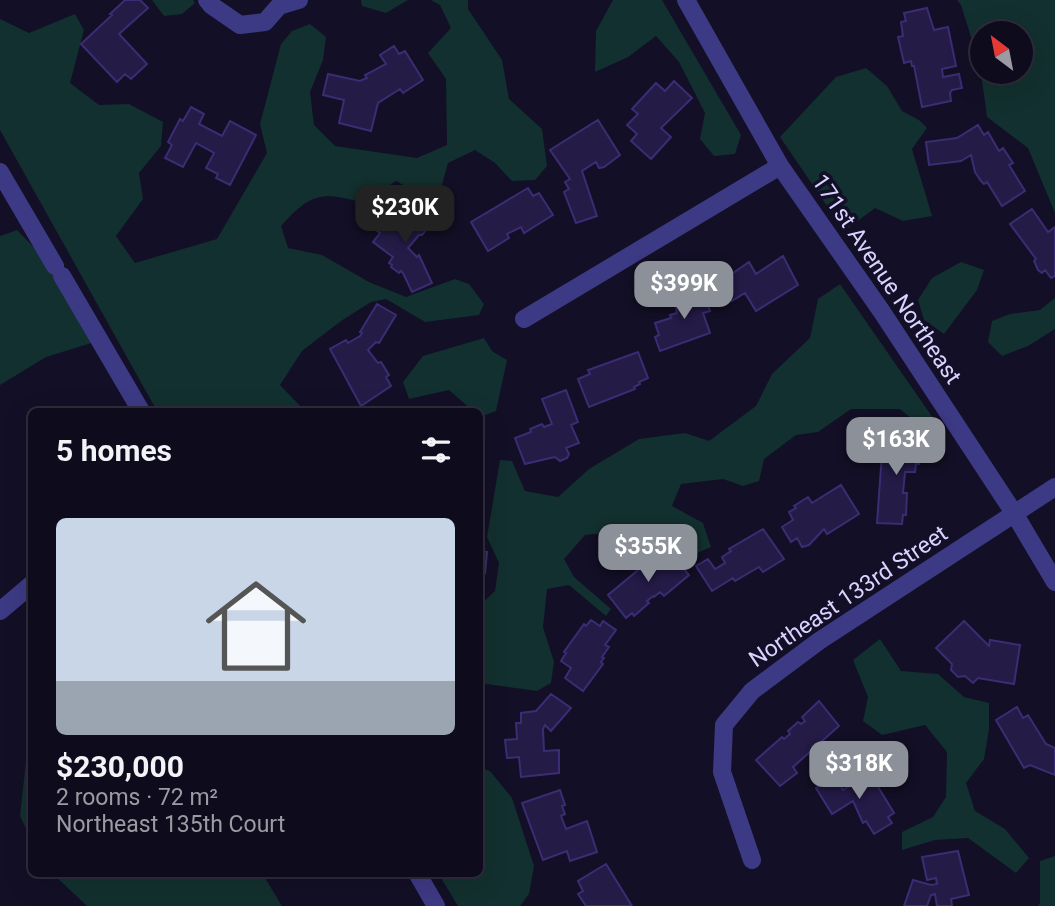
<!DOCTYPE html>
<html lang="en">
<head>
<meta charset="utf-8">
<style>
  body { margin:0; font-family:Roboto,sans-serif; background:#1c1929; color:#f1f3f6; height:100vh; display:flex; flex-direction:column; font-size:26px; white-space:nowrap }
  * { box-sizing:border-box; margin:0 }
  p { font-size:23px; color:#9b9ba3 }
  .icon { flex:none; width:38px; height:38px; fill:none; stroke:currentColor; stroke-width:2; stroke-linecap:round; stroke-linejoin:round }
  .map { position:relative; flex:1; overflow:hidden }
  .drawer { position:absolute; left:28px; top:408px; width:455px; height:469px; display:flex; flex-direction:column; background:#0e0b1c; border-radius:10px; box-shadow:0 7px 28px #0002,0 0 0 2px #2e2b3b }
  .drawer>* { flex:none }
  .needle { width:46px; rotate:328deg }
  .controls { position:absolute; left:970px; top:21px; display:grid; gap:14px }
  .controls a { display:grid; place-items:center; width:63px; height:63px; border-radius:50%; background:#0e0b1c; box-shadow:0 7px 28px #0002,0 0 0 2px #2e2b3b; font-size:35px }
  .price { position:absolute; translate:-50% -60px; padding:0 16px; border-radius:14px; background:#8c9099; color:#fff; font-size:23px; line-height:46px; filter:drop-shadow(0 2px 4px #0008) }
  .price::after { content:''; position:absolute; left:50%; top:42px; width:21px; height:16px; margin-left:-10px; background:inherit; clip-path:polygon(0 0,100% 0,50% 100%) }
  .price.current { background:#222; color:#fff }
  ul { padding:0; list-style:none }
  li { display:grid; align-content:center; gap:14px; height:371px; padding:0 28px }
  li+li { border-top:2px solid #2e2b3b }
  li span { display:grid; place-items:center; height:217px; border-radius:10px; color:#555 }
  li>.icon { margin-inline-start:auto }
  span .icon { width:126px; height:126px; fill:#fffc; stroke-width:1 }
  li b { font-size:30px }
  h2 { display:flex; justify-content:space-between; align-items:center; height:84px; padding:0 28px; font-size:30px }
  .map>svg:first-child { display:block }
  .green { fill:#12302f; fill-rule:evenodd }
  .building { fill:#241b47; stroke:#3b2d73; stroke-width:2 }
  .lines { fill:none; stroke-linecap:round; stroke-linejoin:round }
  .street { stroke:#3d3a85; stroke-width:18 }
  .labels { text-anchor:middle; stroke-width:7; stroke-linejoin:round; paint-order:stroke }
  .street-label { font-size:23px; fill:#d9d4ff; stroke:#130f26 }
</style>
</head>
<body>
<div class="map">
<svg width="1055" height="906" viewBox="0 0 1055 906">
  <rect width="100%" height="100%" fill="#130f26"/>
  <path class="green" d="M152,0H193L195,3L182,14L164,16Z
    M361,0H408L386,13L362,6Z
    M431,0H468V9L502,60L509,99L542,129L547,166L535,180L512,181L495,163L475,150L448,163L441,188L425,197L396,181L364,203C321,191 311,193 281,226L288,248L322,255L369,282L406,297L455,279L469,284L484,304L479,315L425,322L386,299L371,302L341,321L302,351L280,385L305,411H157L0,130V19L29,33L75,14L84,30L70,83L99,105L129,104L163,122L161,146L139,173L143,199L116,236L135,263L217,239L267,153L260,124L281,44L292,31L310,24L326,37L323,60L310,92L314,125L335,146L417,158L447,145L446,79L428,53L451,28L440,5Z
    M613,0H662L741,135L735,154L714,156L700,139L705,113L679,62L656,36L628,57L595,72L596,31Z
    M957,0H1055V213L1028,148L987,117L980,66L961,5ZM982,33H1020V72H982Z
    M866,68L887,86L902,111L919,120L927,128L912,149L932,216L903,221L875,208L844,231L780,137L836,77Z
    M17,230L62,276L98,341L46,357L0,385V236Z
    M961,262L984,270L977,290L944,334L924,320L918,300L932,278Z
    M840,284L933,418L920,426L900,409H851L818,432L796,435L764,459L759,481L743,486L723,479L681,484L672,506L703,523L711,547L690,556L669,542L651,552L636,551L638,536L614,532L585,535L564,559L574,577L611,609L606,616L569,585L547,589L543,627L554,662L551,683L537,691L480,683V605L495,591L499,563L487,537L500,460L512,461L525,491L558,497L589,469L639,439L685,433L709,441L756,406L772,374L810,338L818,299Z
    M1055,298V329L1028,346L1002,356L988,342L992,321L1010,314L1040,310Z
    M484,338L492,351L507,360L496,411L480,417V411H473L449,390L409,399L403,382L423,356Z
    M880,639L901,671L938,674L964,697L989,703V729L984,759L966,783L975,811L1005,829L1029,858L1016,873L968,838L935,840L902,850V832L933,817L946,797L947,752L925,725L882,735L863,721L868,697L853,660Z
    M31,732V839L20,816L29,734Z
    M480,768L490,771L512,798L534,866L529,894L520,906H458L438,873H480Z
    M1055,856V906H1038L1040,903V861Z
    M52,873H262L282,906H87Z"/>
  <path class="building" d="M125,0H140L148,8L119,34L147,64L131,79L125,74L117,82L81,44L112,15L110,14Z
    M927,8L934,30L948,27L956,66L942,69L943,77L959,74L962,88L952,90L950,93L951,101L922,107L914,66H912L911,61L904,63L898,37L903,36L901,22L906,21L904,13Z
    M394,46L399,54L405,51L423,80L403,93L400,89L378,103L371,131L339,123L344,100L323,95L328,74L360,81L367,78L365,75L386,64L380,55Z
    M674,81L692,98L661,128L671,137L651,159L631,141L637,134L627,125L638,114L632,109L656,83L665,91Z
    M191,107L204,114L199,124L222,136L230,121L256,135L230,185L216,178L218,174L206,168L214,153L196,143L183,167L165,158L172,145L168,142L180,119L183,121Z
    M598,120L620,155L604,167L599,168L596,162L582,171L597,216L576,223L564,192L569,189L565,182L570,179L550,150Z
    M978,125L984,135L988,132L999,151L1003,148L1013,163L1009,165L1025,191L1002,206L987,182L984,184L981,181L975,172L971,155L961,161L929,165L926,142L957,138Z
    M528,188L533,196L539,193L553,215L524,233L521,227L507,234L509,238L488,251L471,222Z
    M418,204L432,214L423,226L425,231L422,235H419L408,248L417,257L419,255L432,283L412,292L403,273L401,271L399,273L391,267L392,265L389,263L393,257L373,242L380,233L376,230L387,213L394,218L400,210L409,216Z
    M1032,209L1048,232L1055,227V276L1051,278L1045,270L1042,273L1038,270L1034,261L1036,259L1010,224Z
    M783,256L798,285L756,311L745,293L732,301L720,282L749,262L756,274Z
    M702,288L710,311L703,313L710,333L660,351L655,337L659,335L655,323L671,318L670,315L677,313L674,298Z
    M377,304L396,315L379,343L376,342L368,350L378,363L381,362L389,375L386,377L391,386L361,406L330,349L346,340L348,343L360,336L362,333L360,332Z
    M638,352L648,378L639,382L640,384L634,387L635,389L589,407L578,379L590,374L588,370Z
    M566,390L578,422L571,425L579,443L566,448L569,454L567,458L560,461L555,457L546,459L525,464L515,438L531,432L530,429L542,424L544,427L552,424L542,399Z
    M901,430L915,431L914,452H920L919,464H916L915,472H905L903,493H907L906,515H903L902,524L877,523L883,439L901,440Z
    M841,485L859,514L827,534L824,529L809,545L802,547L797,538L791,542L782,527L793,520L789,512L796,508L794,506L808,497L812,503Z
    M763,529L784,559L763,572L759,567L735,581L733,578L712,591L696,566L708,559L715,569L725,563L722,557L731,551L729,549Z
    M480,551L487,552L485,573H480Z
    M660,552L664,557L670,552L689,575L664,596L660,592L654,597L653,596L647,601L649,603L634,616L632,613L626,618L608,595Z
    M591,620L600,626L603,621L616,630L605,645L609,647L602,657L604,658L601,662L603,664L583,691L565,678L571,668L561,661L566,653L564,652L584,624L586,626Z
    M964,621L989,646L990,640L1020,645L1014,684L978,678L973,683L965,676L958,677L951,670L952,664L936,648Z
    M551,694L571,708L551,731L545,725L543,729L544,751L559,750V773L521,777L519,757L507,758L505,740L517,739L516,723H521V713L536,711Z
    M819,701L839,726L793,767L797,773L780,786L756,760L782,737L784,739L790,734L788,731L798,722L801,724L805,721L802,717Z
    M1017,707L1023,718L1028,715L1046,744L1055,748V775L1030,765L1024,768L996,720Z
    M869,772L894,813L888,817L892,823L874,834L866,821L863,823L853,801L832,814L816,788L835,777L843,790Z
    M560,790L565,805L562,806L565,814L561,816L566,829L587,821L597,852L570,861L567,851L543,860L522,803Z
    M958,851L969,895L951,899L952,906H937L935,894L931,895L927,906H904L913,880L931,885L937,884L936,878L927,880L922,857Z
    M606,864L632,906H586L578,894L583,891L578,881Z"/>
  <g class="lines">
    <path class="street" d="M207,0L211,5L240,25L265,22L279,6L299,0
      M686,0L780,166L882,312L1014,513L1055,582
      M0,172L55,266
      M62,276L141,411
      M524,319L780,166
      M0,611L32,584
      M752,860L722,772L724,725L752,691L819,641L1055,487
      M417,873L436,906"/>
  </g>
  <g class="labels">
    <g class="street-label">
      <text transform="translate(887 279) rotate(56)" y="8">171st Avenue Northeast</text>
      <text transform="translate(848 596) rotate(-34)" y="8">Northeast 133rd Street</text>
    </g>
  </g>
</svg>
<div class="controls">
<a><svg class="needle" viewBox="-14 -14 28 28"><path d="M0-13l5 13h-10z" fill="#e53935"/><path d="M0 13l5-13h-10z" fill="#9b9ba3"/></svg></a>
</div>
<b class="price current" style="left:405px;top:245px">$230K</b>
<b class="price" style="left:684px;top:321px">$399K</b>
<b class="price" style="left:896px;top:477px">$163K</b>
<b class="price" style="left:648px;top:584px">$355K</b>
<b class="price" style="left:859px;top:801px">$318K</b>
<section class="drawer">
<h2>5 homes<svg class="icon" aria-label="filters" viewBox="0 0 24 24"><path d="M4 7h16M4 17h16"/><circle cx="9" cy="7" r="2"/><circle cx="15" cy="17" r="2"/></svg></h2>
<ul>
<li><span style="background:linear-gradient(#c9d6e8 75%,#9aa5b1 0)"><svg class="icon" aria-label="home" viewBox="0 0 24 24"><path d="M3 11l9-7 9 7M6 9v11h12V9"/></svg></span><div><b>$230,000</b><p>2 rooms · 72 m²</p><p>Northeast 135th Court</p></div></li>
</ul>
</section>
</div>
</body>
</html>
